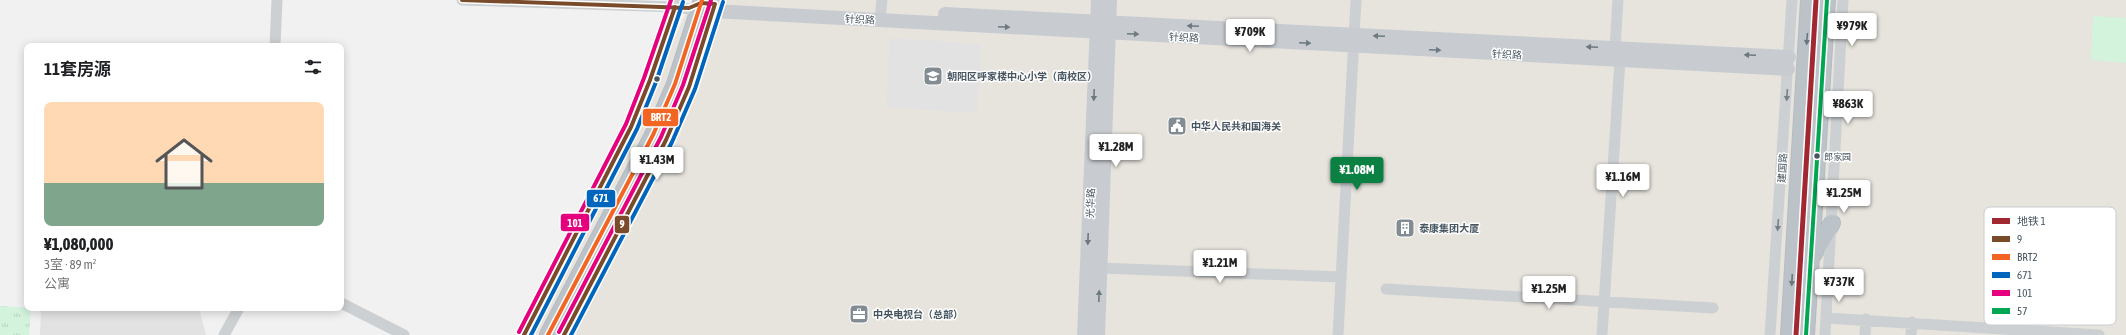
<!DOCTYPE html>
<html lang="zh">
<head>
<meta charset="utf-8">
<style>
  body { margin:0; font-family:"Asap Condensed","Noto Sans SC",sans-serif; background:#f2f2f2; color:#202124; height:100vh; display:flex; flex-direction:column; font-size:15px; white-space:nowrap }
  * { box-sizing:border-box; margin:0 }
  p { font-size:13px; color:#757577 }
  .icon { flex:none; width:22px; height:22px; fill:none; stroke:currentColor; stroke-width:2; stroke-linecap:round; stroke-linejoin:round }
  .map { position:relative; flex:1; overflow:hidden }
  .sheet { position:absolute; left:24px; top:43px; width:320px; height:268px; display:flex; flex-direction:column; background:#fff; border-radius:8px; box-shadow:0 2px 10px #0003 }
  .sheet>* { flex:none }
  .price { position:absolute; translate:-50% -34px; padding:0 9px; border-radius:4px; background:#fff; color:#222; font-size:13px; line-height:26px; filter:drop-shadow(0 1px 2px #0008) }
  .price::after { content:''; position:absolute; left:50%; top:24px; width:12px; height:9px; margin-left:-6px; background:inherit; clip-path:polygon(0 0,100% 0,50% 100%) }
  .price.current { background:#0b8043; color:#fff }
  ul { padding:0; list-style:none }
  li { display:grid; align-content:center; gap:8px; height:212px; padding:0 20px }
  li span { display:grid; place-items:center; height:124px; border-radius:8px; color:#555 }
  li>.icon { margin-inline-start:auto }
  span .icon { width:72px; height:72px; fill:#fffc; stroke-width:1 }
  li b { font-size:17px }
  h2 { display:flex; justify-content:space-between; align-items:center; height:48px; padding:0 20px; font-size:17px }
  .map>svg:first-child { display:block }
  .commercial { fill:#e7e4de }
  .education { fill:#e3e2e3 }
  .park { fill:url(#park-tufts) }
  .garden { fill:#d3f3dd }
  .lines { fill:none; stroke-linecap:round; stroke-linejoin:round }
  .highway-casing { stroke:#b5bbc1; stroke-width:18 }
  .minor { stroke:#cdd0d2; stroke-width:11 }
  .major { stroke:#c8ccd0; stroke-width:14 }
  .highway { stroke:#bcc3c8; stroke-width:16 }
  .bus-1-casing { stroke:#fff; stroke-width:7 }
  .bus-2-casing { stroke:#fff; stroke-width:7 }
  .bus-3-casing { stroke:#fff; stroke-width:7 }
  .bus-4-casing { stroke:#fff; stroke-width:7 }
  .bus-5-casing { stroke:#fff; stroke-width:7 }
  .bus-1 { stroke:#7a4b2a; stroke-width:4 }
  .bus-2 { stroke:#f26522; stroke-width:4 }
  .bus-3 { stroke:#0065bd; stroke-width:4 }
  .bus-4 { stroke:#e5007d; stroke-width:4 }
  .bus-5 { stroke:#00a651; stroke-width:4 }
  .metro-1-casing { stroke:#fff; stroke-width:8 }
  .metro-1 { stroke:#a12830; stroke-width:5 }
  .oneway { fill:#6d7981 }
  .oneway2 { fill:#69767e }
  .oneway3 { fill:#758087 }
  .bus-dot { fill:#46555f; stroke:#fff; stroke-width:1.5 }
  .labels { text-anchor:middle; stroke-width:3; stroke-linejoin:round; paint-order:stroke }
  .bus-label { font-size:9px; fill:#46555f; stroke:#fff; text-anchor:start }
  .street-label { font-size:10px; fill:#46555f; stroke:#fff }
  .poi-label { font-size:10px; font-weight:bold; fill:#46555f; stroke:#fff; text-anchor:start }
  .key { fill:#fff; stroke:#c8cccf; stroke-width:1 }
  .key-label { font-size:11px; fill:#46555f }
  .line-badge { stroke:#fff; stroke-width:1.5 }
  .badge-label { font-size:11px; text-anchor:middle; font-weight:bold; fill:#fff }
</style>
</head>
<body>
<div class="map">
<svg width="2126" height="335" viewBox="0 0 2126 335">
  <defs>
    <pattern id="park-tufts" width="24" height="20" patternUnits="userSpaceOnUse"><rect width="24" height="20" fill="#d3f3dd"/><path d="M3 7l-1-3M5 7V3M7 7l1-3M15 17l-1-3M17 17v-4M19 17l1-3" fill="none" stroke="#b6d2c0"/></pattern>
  </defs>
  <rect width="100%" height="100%" fill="#f2f1f1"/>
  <path class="commercial" d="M692,0H2126V335H529L646,99Z"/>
  <path class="education" d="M890,38L981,44L977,113L886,107Z
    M41,308H199L206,335H40Z"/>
  <path class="park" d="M0,306L31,308L29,335H0Z"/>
  <path class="garden" d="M2093,16L2126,18V63L2091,60Z"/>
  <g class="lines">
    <defs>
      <path id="highway" d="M1812,257L1832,223
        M548,335L653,135L675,84L702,0
        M1789,335L1809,0
        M1806,335L1827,0"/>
    </defs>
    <use href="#highway" class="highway-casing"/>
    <path class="minor" d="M462,0L675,7L704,11
      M880,20L882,0
      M275,46L277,0
      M1615,48L1618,0
      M1100,268L1341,277
      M1386,289L1713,308
      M341,303L404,335
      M1826,318L2099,335
      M224,335L239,308
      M524,335L631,127L650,80L677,0
      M564,335L666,140L689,87L717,0
      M1338,335L1356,0
      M1602,335L1620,60
      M1770,335L1792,0
      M1825,335L1843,0
      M1865,335L1866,319
      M1911,335L1912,322"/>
    <path class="major" d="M713,11L1788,69
      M945,14L1789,57
      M1084,335L1098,0
      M1098,335L1110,0"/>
    <use href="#highway" class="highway"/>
    <defs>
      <path id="bus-1" d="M462,0L689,8L701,3L715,4L689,87L666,140L564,335
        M524,335L631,127L650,80L675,7"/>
      <path id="bus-2" d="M548,335L653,135L675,84L702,0"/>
      <path id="bus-3" d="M531,335L637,129L656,82L683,2
        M571,335L672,142L695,89L723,2"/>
      <path id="bus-4" d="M519,332L626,124L644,78L671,0
        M559,332L661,137L683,85L711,0"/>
      <path id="bus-5" d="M1806,335L1827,0"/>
    </defs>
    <use href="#bus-1" class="bus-1-casing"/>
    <use href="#bus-2" class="bus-2-casing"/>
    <use href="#bus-3" class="bus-3-casing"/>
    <use href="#bus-4" class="bus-4-casing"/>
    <use href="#bus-5" class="bus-5-casing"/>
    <use href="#bus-1" class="bus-1"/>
    <use href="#bus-2" class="bus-2"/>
    <use href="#bus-3" class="bus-3"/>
    <use href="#bus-4" class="bus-4"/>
    <use href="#bus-5" class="bus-5"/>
    <defs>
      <path id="metro-1" d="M1796,335L1816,0"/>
    </defs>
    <use href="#metro-1" class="metro-1-casing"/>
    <use href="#metro-1" class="metro-1"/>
  </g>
  <defs><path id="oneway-solid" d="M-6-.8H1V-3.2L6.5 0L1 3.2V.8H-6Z"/></defs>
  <g class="oneway">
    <use href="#oneway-solid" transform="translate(1193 26) rotate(-177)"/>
    <use href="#oneway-solid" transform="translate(1004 27) rotate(3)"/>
    <use href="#oneway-solid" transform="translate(1133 34) rotate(3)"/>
    <use href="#oneway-solid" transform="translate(1379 36) rotate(-177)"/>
    <use href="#oneway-solid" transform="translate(1305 43) rotate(3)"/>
    <use href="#oneway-solid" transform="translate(1592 47) rotate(-177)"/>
    <use href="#oneway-solid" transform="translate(1435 50) rotate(3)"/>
    <use href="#oneway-solid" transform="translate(1750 55) rotate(-177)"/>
    <use href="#oneway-solid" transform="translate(1094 95) rotate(92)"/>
    <use href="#oneway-solid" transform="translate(1088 239) rotate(92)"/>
    <use href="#oneway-solid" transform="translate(1099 296) rotate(-88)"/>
  </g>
  <g class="oneway2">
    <use href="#oneway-solid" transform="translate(1807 39) rotate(94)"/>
    <use href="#oneway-solid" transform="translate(1792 280) rotate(93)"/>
  </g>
  <g class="oneway3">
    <use href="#oneway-solid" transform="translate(1787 95) rotate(94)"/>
    <use href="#oneway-solid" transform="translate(1778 225) rotate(94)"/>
  </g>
  <defs>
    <symbol id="school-square" viewBox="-11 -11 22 22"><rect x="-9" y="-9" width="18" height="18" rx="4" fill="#828c92" stroke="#fff"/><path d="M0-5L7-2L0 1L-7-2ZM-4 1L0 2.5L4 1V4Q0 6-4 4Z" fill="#fff"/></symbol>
    <symbol id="civic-square" viewBox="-11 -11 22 22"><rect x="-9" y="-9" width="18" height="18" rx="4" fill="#828c92" stroke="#fff"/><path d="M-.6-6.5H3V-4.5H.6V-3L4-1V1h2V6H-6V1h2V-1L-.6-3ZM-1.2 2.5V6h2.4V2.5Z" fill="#fff"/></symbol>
    <symbol id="building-square" viewBox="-11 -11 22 22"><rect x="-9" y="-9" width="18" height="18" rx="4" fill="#828c92" stroke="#fff"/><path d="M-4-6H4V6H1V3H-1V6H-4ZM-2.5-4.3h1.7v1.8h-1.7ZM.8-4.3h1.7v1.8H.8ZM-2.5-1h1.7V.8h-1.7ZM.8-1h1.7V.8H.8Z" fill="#fff"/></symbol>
    <symbol id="office-square" viewBox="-11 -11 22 22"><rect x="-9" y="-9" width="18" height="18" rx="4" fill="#828c92" stroke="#fff"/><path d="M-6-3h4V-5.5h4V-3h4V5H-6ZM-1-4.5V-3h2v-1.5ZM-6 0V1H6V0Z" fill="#fff"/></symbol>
  </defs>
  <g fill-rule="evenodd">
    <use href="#school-square" x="922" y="65" width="22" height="22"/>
    <use href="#civic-square" x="1166" y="115" width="22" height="22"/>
    <use href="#building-square" x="1394" y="217" width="22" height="22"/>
    <use href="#office-square" x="848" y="303" width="22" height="22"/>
  </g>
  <g class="bus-dot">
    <circle cx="657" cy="79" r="3.5"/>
    <circle cx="1817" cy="156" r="3.5"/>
  </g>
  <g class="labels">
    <g class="bus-label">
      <text x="1824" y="160">郎家园</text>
    </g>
    <g class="street-label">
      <text transform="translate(860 19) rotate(3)" y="4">针织路</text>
      <text transform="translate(1184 37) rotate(3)" y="4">针织路</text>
      <text transform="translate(1507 54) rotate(3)" y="4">针织路</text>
      <text transform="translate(1782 168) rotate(-86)" y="4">建国路</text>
      <text transform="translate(1090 203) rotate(-88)" y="4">光华路</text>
    </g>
    <g class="poi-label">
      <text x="947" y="80">朝阳区呼家楼中心小学（南校区）</text>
      <text x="1191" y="130">中华人民共和国海关</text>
      <text x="1419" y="232">泰康集团大厦</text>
      <text x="873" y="318">中央电视台（总部）</text>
    </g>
  </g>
  <rect x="1984" y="207" width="132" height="118" rx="6" class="key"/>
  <rect x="1992" y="218" width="18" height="6" fill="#a12830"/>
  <rect x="1992" y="236" width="18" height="6" fill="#7a4b2a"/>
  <rect x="1992" y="254" width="18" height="6" fill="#f26522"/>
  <rect x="1992" y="272" width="18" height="6" fill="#0065bd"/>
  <rect x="1992" y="290" width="18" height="6" fill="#e5007d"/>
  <rect x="1992" y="308" width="18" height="6" fill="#00a651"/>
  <g class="key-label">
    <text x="2017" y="225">地铁 1</text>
    <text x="2017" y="243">9</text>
    <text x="2017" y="261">BRT2</text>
    <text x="2017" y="279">671</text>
    <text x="2017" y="297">101</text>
    <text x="2017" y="315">57</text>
  </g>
  <g class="line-badge">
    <rect x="642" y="108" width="37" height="19" rx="4" fill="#f26522"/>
    <rect x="586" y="189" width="30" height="19" rx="4" fill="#0065bd"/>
    <rect x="560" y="213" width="30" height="19" rx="4" fill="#e5007d"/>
    <rect x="614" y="215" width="16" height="19" rx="4" fill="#7a4b2a"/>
  </g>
  <g class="badge-label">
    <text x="661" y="121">BRT2</text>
    <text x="601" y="202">671</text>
    <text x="575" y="227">101</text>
    <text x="622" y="228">9</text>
  </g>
</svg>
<b class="price" style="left:1852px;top:47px">¥979K</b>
<b class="price" style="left:1250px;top:53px">¥709K</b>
<b class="price" style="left:1848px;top:125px">¥863K</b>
<b class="price" style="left:1116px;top:168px">¥1.28M</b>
<b class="price" style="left:657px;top:181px">¥1.43M</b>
<b class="price current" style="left:1357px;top:191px">¥1.08M</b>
<b class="price" style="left:1623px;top:198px">¥1.16M</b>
<b class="price" style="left:1844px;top:214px">¥1.25M</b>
<b class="price" style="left:1220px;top:284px">¥1.21M</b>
<b class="price" style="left:1839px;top:303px">¥737K</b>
<b class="price" style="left:1549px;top:310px">¥1.25M</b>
<section class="sheet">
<h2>11套房源<svg class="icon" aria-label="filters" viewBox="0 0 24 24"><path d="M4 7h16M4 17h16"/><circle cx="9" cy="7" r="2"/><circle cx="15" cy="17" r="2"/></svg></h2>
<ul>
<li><span style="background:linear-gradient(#ffd9b3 65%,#7fa58c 0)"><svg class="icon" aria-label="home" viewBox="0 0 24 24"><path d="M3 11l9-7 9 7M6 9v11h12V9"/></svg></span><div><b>¥1,080,000</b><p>3室 · 89 m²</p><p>公寓</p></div></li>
</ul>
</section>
</div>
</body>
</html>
